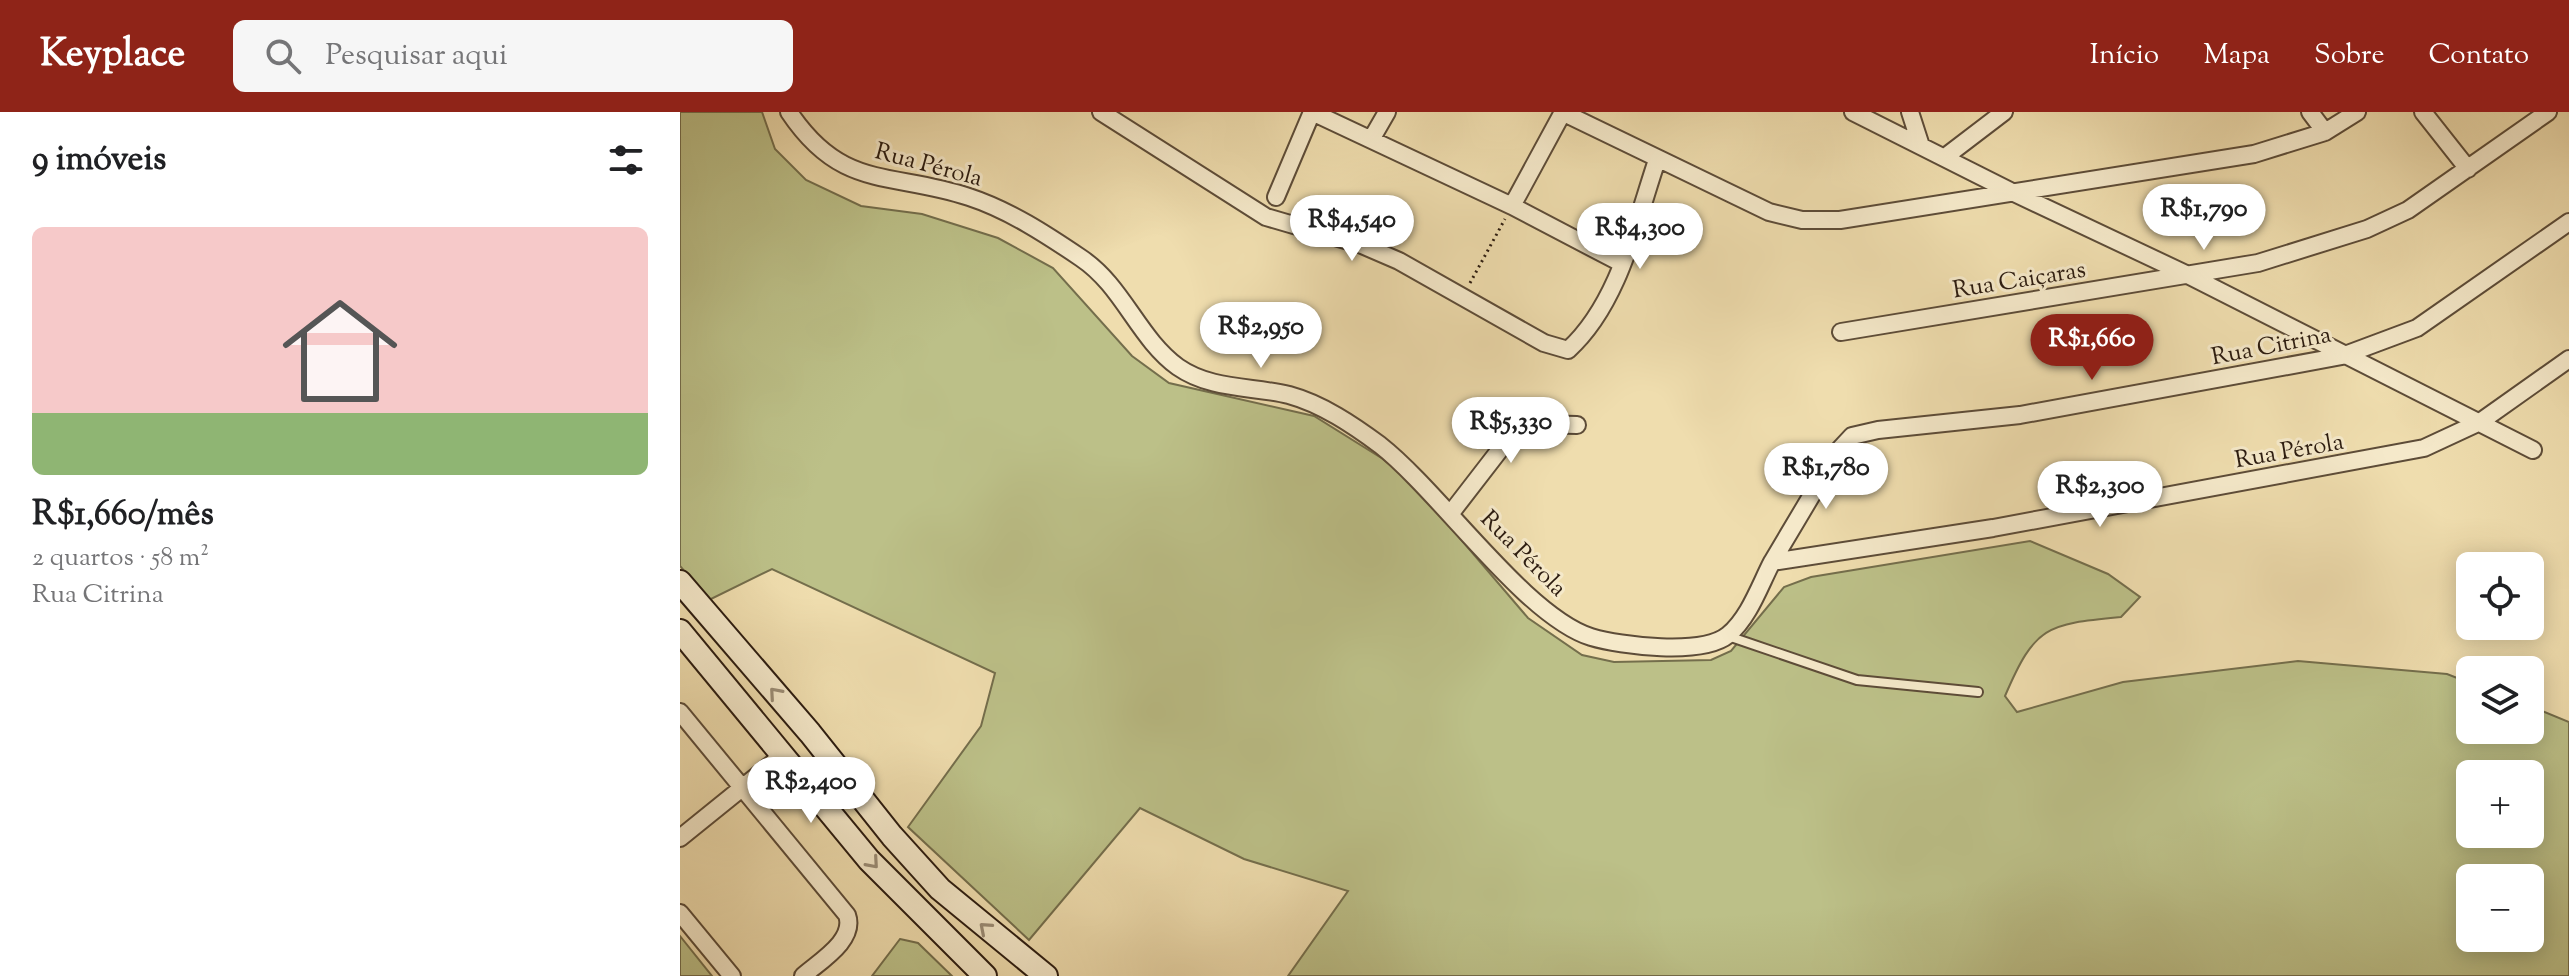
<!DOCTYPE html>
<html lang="pt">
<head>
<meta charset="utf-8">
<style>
  body { margin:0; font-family:"Sorts Mill Goudy",serif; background:#f6f6f6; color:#202124; height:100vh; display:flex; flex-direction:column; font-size:30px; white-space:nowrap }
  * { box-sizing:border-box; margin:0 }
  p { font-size:26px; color:#757577 }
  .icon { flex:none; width:44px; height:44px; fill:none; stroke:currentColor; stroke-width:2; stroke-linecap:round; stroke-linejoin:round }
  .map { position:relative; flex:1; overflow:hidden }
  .panel { display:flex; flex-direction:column; background:#fff; width:680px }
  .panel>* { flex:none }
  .tools { position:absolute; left:1776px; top:440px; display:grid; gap:16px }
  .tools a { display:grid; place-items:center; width:88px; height:88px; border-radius:12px; background:#fff; box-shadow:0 4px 20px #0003; font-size:40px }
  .price { position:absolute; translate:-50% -68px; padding:0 18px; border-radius:28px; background:#fff; color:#222; font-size:26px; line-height:52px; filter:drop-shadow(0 2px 4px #0008) }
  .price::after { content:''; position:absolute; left:50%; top:48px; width:24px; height:18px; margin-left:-12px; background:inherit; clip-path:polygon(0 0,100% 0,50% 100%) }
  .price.active { background:#8f2418; color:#fff }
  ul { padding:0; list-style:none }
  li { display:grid; align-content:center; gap:16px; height:424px; padding:0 32px }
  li+li { border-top:2px solid #e0e0e0 }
  li span { display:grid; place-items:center; height:248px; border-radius:12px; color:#555 }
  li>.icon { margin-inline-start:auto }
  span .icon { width:144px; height:144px; fill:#fffc; stroke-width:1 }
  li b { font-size:34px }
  h2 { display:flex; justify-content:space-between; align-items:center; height:96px; padding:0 32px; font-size:34px }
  header { display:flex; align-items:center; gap:48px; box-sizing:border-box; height:112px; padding:0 40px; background:#8f2418; color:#fff }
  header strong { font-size:38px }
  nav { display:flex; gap:44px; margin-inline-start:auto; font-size:28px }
  .search { width:560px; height:72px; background:#f6f6f6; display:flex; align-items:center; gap:20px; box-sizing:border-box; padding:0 28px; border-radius:12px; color:#757577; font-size:30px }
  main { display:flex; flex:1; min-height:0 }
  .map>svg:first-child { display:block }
  .green { fill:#bcc088; stroke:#746e4c; stroke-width:2; fill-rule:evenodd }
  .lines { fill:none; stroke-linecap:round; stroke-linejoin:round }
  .lane-casing { stroke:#5d4c38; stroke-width:12 }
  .street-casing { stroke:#5d4c38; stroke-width:20 }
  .secondary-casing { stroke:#2c1c10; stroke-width:26 }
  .path { stroke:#2c1c10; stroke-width:3; stroke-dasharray:2 4; stroke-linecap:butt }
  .lane { stroke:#f5e9ca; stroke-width:8 }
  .street { stroke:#f5e9ca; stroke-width:16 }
  .secondary { stroke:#f5e9ca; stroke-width:22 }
  .oneway { stroke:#9b8d76 }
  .labels { text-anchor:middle; stroke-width:6; stroke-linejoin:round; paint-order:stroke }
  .street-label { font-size:24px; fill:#2c1c10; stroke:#f5e9ca }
</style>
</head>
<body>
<header>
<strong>Keyplace</strong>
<div class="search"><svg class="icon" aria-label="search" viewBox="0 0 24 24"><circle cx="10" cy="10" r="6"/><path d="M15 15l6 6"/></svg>Pesquisar aqui</div>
<nav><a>Início</a><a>Mapa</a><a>Sobre</a><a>Contato</a></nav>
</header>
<main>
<section class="panel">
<h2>9 imóveis<svg class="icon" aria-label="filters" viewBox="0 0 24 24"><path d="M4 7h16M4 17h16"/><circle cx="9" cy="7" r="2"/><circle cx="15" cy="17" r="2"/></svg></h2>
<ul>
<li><span style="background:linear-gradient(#f6c9c9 75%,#8fb573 0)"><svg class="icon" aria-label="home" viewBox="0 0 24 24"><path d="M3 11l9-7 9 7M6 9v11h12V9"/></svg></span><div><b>R$1,660/mês</b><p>2 quartos · 58 m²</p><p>Rua Citrina</p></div></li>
</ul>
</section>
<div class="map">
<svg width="1889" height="864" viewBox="0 0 1889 864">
  <rect width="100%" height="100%" fill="#efddae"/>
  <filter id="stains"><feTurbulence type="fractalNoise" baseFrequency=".0025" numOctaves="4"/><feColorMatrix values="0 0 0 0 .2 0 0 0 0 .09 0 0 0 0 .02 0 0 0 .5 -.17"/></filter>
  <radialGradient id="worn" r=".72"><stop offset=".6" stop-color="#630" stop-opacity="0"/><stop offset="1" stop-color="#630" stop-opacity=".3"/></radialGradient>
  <path class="green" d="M0,0H82L95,37L126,68L181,94L242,102L318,126L373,156L452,244L489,271L634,304L703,347L731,369L848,506L902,543L934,550L1031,548L1051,539L1104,475L1131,465L1350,429L1428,462L1460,485L1441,505C1366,512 1355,514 1325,584L1337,600L1443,570L1618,549L1767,562L1790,571V618H1850V594L1889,610V864H608L668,779L564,747L460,696L349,828L228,715L301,614L315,561L92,457L29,488L0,454ZM1790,662H1850V722H1790ZM1790,766H1850V826H1790Z
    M0,824L32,864H0Z
    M220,827L238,831L272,864H192Z"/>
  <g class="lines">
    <defs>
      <path id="lane" d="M1048,524L1177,568L1298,580"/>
      <path id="street" d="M109,0C162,79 210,59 289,85C329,98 367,123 401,146C443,174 458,226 498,255C531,278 572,274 609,283C642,292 673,313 700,333C761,381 845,504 911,525C941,534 1022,544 1048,523C1069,506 1080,473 1092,450L1313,416L1744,336L1800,310L1889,247
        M421,0L586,105L682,133L719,149L864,231L888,238C939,192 956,110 977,48
        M632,0L832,94L941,151
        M882,0L1089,100L1122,108H1160L1574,42L1645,20L1677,0
        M1173,0L1330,79L1508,163L1853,338
        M1230,0L1241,34
        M1630,0L1645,20
        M1743,0L1788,57
        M692,26L707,0
        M1265,45L1324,0
        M596,85L632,0
        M832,94L883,0
        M1161,220L1578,151L1687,117L1728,98L1868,0
        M771,401L832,322L856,312L897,313
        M1092,450L1158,339L1172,324L1198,318L1340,303L1662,244L1737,216L1889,110
        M0,600L167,803C176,828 140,849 123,864
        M0,726L104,642
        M0,801L52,864"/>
      <path id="secondary" d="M0,470L130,621L212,724L260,777L366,864
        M0,519L189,748L305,864"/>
    </defs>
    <use href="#lane" class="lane-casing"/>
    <use href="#street" class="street-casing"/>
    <use href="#secondary" class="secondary-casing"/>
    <path class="path" d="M790,171L825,107"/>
    <use href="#lane" class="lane"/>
    <use href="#street" class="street"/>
    <use href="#secondary" class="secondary"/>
  </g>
  <defs><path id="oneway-chevron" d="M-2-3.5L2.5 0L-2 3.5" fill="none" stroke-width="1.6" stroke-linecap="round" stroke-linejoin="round" transform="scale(2)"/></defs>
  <g class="oneway">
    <use href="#oneway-chevron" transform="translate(95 581) rotate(-131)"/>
    <use href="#oneway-chevron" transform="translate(193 751) rotate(49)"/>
    <use href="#oneway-chevron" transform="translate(305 816) rotate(-139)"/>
  </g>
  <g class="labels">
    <g class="street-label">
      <text transform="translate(249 52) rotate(15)" y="8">Rua Pérola</text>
      <text transform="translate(1339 167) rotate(-9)" y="8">Rua Caiçaras</text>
      <text transform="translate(1591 233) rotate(-11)" y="8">Rua Citrina</text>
      <text transform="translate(1609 338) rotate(-10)" y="8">Rua Pérola</text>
      <text transform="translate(844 441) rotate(45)" y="8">Rua Pérola</text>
    </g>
  </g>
  <rect width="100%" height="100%" filter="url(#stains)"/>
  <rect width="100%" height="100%" fill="url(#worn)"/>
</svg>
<div class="tools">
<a><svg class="icon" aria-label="locate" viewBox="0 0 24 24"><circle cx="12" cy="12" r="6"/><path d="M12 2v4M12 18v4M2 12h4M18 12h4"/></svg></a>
<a><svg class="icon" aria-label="layers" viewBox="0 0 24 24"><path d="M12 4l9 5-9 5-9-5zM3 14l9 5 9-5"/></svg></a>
<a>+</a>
<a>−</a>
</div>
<b class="price" style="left:1524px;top:140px">R$1,790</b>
<b class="price" style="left:672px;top:151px">R$4,540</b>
<b class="price" style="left:960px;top:159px">R$4,300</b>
<b class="price" style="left:581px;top:258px">R$2,950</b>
<b class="price active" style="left:1412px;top:270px">R$1,660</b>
<b class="price" style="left:831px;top:353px">R$5,330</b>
<b class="price" style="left:1146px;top:399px">R$1,780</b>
<b class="price" style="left:1420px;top:417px">R$2,300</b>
<b class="price" style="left:131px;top:713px">R$2,400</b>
</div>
</main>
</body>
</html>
